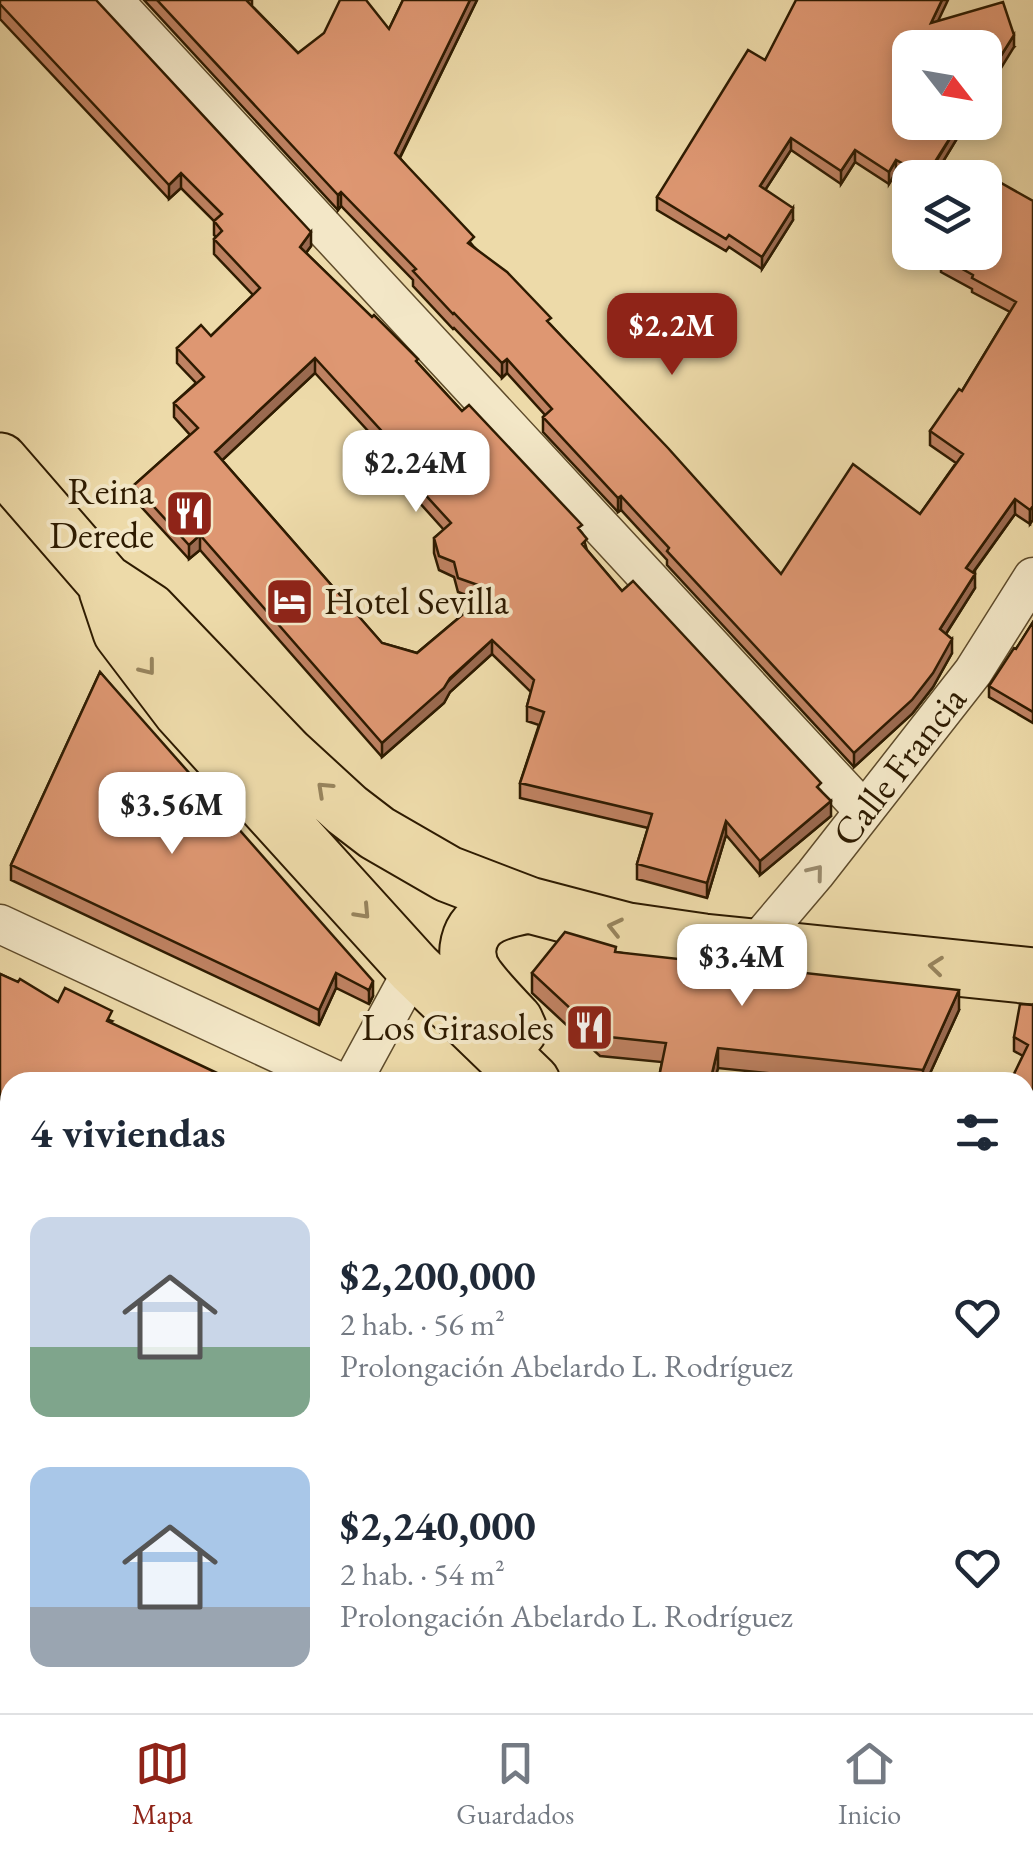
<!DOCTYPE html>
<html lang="es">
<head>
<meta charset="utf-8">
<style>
  body { margin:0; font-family:"EB Garamond",serif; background:#f6f6f7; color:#1f2937; height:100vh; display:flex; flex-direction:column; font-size:38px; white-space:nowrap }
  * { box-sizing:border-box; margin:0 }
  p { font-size:32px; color:#747a83 }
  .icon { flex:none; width:55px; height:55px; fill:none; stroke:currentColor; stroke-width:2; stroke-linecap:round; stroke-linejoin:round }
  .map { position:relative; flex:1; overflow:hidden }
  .sheet { position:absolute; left:0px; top:1072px; width:1035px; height:642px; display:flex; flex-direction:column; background:#fff; border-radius:30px 30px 0 0; box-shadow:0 5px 15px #0003 }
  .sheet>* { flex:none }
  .needle { width:65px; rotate:121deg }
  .controls { position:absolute; left:892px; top:30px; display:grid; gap:20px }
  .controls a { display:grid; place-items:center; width:110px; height:110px; border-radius:20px; background:#fff; box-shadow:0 5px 15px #0003; font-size:50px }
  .price { position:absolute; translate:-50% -85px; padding:0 22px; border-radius:20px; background:#fff; color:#222; font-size:32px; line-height:65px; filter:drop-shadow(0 2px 5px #0008) }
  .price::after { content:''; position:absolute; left:50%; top:60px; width:30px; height:22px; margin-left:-15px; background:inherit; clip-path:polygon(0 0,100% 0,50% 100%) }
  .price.selected { background:#8f2418; color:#fff }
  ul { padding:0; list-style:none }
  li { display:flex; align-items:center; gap:30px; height:250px; padding:0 30px }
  li span { display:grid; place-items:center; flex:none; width:280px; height:200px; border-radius:20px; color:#555 }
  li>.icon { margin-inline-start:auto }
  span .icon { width:120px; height:120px; fill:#fffc; stroke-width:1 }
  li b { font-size:42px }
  h2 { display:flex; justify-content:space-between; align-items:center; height:120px; padding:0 30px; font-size:42px }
  .dock { display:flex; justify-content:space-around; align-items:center; height:140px; border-top:2px solid #e0e1e3; background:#fff; font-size:28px; color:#747a83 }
  .dock a { display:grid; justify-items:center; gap:5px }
  .dock .selected { color:#8f2418 }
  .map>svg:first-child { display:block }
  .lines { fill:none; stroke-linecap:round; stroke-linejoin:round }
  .minor-casing { stroke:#5e4b2b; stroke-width:41 }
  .primary-casing { stroke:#2e1b01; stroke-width:59 }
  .minor { stroke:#f3e7c7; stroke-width:38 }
  .primary { stroke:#eddaa9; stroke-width:55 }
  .wall { fill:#bf8262; stroke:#2e1b01; stroke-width:2.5; fill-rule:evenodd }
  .shaded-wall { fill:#9b6a50; stroke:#2e1b01; stroke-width:2.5 }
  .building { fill:#de9772; stroke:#2e1b01; stroke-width:2.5; fill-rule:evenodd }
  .oneway { stroke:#97845d }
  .oneway2 { stroke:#9a8b6e }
  .labels { text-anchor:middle; stroke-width:8; stroke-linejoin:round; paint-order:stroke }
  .poi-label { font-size:38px; fill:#2e1b01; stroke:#f3e7c7; text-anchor:end }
  .street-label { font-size:38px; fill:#2e1b01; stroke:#f3e7c7 }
</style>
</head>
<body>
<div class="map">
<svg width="1033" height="1713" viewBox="0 0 1033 1713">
  <rect width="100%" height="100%" fill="#eddaa9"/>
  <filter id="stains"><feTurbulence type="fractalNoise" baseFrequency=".002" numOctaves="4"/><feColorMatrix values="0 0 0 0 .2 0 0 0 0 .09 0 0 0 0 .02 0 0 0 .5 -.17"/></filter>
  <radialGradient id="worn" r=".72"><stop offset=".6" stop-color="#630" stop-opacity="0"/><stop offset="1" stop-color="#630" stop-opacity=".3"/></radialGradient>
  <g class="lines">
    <defs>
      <path id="minor" d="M113,0L864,811
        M0,924L340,1082
        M753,947L815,874L973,672L1033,577
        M352,1082L414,968
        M0,1370L10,1375
        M701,1705L717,1713
        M59,1713L63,1705"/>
      <path id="primary" d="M0,461L105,582L149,611L286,754L347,810L377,833L448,874L529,905L628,931L704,942L1033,976
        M107,590L121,632L181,711L414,968L532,1082
        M519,1030L515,1021C502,1007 488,993 477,978C470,969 467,958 468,948C472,916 502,910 529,905
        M1025,1392L1033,1395"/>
    </defs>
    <use href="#minor" class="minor-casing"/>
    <use href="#primary" class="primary-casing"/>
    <use href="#minor" class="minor"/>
    <use href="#primary" class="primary"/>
  </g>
  <path class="wall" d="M0,0L311,246L306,253L418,363L462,411L582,533L587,550L622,591L821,791L831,816L760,875L726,835L707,898L637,879V864L648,828L520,798V783L539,725L527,721V706L531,692L492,654L450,692L444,703L382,757L200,550L189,559L134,499V485L190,435L174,417V403L196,383L177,363V348L211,336L253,295L214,254V239L216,237L214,235V221L181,188L169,199L0,19ZM315,373L401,467V482L444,530L434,538V553L439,570L454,577L458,592L480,600L417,653L382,643L222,460Z
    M144,0H252V6L298,53L389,29L403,0H477L400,158L474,247L551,325L781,574L920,514L956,463L930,445V431L962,391L1010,312L972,292V289L941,272V257L1033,201L1030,524L1015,514L973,573L975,588L946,634L952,653L933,687L912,714L854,767L667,565V560L621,510L618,512L543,432V417L545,415L507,373L502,378L454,328L453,329L413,286V280L341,206L338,210Z
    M938,21L1014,47L910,122H967L933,178H910V180L896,172L889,184L855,162L841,184L791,150L765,190L793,220L762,269L729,247L726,251L657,210V197L765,60Z
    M1033,622V723L989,697V686L1016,649Z
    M100,672L373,996L369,1004L336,988L319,1025L11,880V865Z
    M616,952L959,1010L926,1082H853L718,1068L714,1082H658L662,1062L600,1056L532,993V973Z
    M0,974L58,1002L112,1021L10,1082V1323L0,1318Z
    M1033,1005V1221L1023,1056L1014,1051V1037Z
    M1025,1248L1033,1252V1342L1025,1338Z
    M808,1705H853L850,1713H825Z"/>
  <path class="shaded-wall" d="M470,0H477L395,167V153Z
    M942,0H948L931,36V23Z
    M1014,35V47L985,94V81Z
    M960,122H967L933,178H926Z
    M791,138V150L760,198V186Z
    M855,150V162L841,184V171Z
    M896,160V172L889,184V172Z
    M181,173V188L169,199V185Z
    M341,192V206L338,210V195Z
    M793,208V220L762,269V257Z
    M311,232V246L300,261V247Z
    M315,358V373L215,467V452Z
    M507,359V373L502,378V363Z
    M621,496V510L618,512V498Z
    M1015,499V514L966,582V568Z
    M1033,506V520L1030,524V510Z
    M200,535V550L189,559V545Z
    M975,574V588L940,643V629Z
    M952,639V653L933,687L912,714L854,767V753Z
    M492,640V654L450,692L444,703L382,757V743Z
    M831,801V816L760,875V861Z
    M726,821V835L707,898V883Z
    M336,973V988L319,1025V1010Z
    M373,981V996L369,1004V990Z
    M959,990V1010L926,1082H923V1070Z
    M718,1048V1068L714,1082H710Z
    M1033,1208V1221L1025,1238V1224Z
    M10,1576V1593L0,1615V1598Z
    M10,1641V1658L0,1680V1663Z
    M265,1705H272L268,1713H261Z
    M848,1705H853L850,1713H845Z"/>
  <path class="building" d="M0,0H96L311,232L300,247L372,317L374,315L418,359L416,361L462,411L469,405L582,525L578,528L587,539L582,544L622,591L633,581L821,783L817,787L831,801L760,861L726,821L707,883L637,864L652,814L520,783L544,712L527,706L534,680L492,640L450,678L444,688L382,743L200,535L189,545L134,485L198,428L174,403L204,377L177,348L201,325L211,336L260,288L214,239L222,231L214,221L222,214L181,173L169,185L0,4ZM315,358L409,461L401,468L451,523L434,538L439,556L454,562L458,578L492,590L417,653L382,643L215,452Z
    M157,0H248L247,1L298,53L324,33L340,0H366L389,29L403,0H470L395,153L474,237L468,243L507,272L551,318L547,321L668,448L781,574L853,464L920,514L963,454L930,431L959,389L962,391L1016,302L972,278L973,275L941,257L944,252H985V179L987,175L1033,201V506L1030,510L1015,499L966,568L975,574L940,629L952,639L933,673L912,700L854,753L667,551L669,548L621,496L618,498L543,417L552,409L507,359L502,363L454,313L453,314L413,271L416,269L341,192L338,195Z
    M796,0H942L931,23L1003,2L1014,35L985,81V48H910V122H960L926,176L896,160L889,172L855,150L841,171L791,138L760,186L793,208L762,257L729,235L726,239L657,197L748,50L765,60Z
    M1033,622V712L989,686L1014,648L1016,649Z
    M100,672L373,981L369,990L336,973L319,1010L11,865Z
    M565,932L616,947L615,952L959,990L923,1070L718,1048L710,1082H658L666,1043L600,1036L532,973Z
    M0,974L18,982L20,979L58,1002L65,988L112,1011L107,1021L236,1082H10V1312L0,1308Z
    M1020,1004L1033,1005V1105L1031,1110L1033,1111V1208L1025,1224V1082H1010L1028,1045L1014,1037Z
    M1025,1248L1033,1252V1328L1025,1325Z
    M0,1403L10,1408V1576L0,1598Z
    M0,1634L10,1638L0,1663Z
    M100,1705H123L129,1708L127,1713H96Z
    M131,1705H265L261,1713H128Z
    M562,1705H617L634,1713H558Z
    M834,1705H848L845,1710Z
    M979,1705H1009L1005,1713H982Z"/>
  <defs><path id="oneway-chevron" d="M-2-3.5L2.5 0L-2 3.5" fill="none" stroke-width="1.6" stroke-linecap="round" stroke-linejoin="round" transform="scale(2.5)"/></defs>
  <g class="oneway">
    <use href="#oneway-chevron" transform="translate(148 668) rotate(52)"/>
    <use href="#oneway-chevron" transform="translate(324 789) rotate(-137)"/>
    <use href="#oneway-chevron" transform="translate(363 912) rotate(47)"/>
    <use href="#oneway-chevron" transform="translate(615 927) rotate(-167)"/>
    <use href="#oneway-chevron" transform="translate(936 966) rotate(-174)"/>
  </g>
  <use class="oneway2" href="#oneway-chevron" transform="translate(816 872) rotate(-51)"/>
  <defs>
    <symbol id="restaurant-square" viewBox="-11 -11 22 22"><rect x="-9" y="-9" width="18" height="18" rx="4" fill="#8f2418" stroke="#f3e7c7"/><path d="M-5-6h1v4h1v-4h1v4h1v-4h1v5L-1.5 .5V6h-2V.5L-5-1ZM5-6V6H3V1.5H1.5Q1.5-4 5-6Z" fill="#fff"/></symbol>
    <symbol id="hotel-square" viewBox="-11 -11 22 22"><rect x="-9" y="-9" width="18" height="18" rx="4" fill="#8f2418" stroke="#f3e7c7"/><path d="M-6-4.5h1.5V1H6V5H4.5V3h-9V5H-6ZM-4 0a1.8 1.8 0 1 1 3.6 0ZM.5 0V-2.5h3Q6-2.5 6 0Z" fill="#fff"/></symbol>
  </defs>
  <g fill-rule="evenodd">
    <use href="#restaurant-square" x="162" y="486" width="55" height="55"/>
    <use href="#hotel-square" x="262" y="574" width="55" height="55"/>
    <use href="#restaurant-square" x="562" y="1000" width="55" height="55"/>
  </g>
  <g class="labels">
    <g class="poi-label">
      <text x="154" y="504">Reina<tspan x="154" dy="44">Derede</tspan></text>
      <text x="324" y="614" text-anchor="start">Hotel Sevilla</text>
      <text x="554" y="1040">Los Girasoles</text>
    </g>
    <g class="street-label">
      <text transform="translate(899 766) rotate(-52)" y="13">Calle Francia</text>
    </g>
  </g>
  <rect width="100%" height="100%" filter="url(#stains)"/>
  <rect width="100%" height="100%" fill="url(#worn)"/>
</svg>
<div class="controls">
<a><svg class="needle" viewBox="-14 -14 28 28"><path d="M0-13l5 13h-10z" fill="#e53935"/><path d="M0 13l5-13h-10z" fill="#747a83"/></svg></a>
<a><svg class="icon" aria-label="layers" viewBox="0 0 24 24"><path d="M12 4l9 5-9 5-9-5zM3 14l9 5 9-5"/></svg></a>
</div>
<b class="price selected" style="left:672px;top:378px">$2.2M</b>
<b class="price" style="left:416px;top:515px">$2.24M</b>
<b class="price" style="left:172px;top:857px">$3.56M</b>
<b class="price" style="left:742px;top:1009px">$3.4M</b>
<section class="sheet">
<h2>4 viviendas<svg class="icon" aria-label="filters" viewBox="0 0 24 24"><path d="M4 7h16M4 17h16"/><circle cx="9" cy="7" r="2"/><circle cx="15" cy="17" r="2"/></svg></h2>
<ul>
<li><span style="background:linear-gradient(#c9d6e8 65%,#7fa58c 0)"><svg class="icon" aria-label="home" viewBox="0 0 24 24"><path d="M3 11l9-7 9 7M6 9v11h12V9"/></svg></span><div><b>$2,200,000</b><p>2 hab. · 56 m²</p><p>Prolongación Abelardo L. Rodríguez</p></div><svg class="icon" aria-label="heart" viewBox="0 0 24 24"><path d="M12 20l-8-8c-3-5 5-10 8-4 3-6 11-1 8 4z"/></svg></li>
<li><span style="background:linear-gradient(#a9c7e8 70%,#9aa5b1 0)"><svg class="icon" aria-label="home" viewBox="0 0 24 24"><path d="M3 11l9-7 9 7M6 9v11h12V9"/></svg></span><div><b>$2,240,000</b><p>2 hab. · 54 m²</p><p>Prolongación Abelardo L. Rodríguez</p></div><svg class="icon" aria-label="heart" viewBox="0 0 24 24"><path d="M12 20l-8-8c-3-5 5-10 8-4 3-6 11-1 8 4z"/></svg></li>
</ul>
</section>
</div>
<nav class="dock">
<a class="selected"><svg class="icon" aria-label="map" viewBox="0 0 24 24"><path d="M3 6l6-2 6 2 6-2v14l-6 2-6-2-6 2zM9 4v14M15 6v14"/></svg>Mapa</a>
<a><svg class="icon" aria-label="saved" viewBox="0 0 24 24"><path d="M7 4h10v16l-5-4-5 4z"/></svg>Guardados</a>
<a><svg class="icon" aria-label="home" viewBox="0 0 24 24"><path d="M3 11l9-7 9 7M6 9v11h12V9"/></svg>Inicio</a>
</nav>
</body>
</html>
